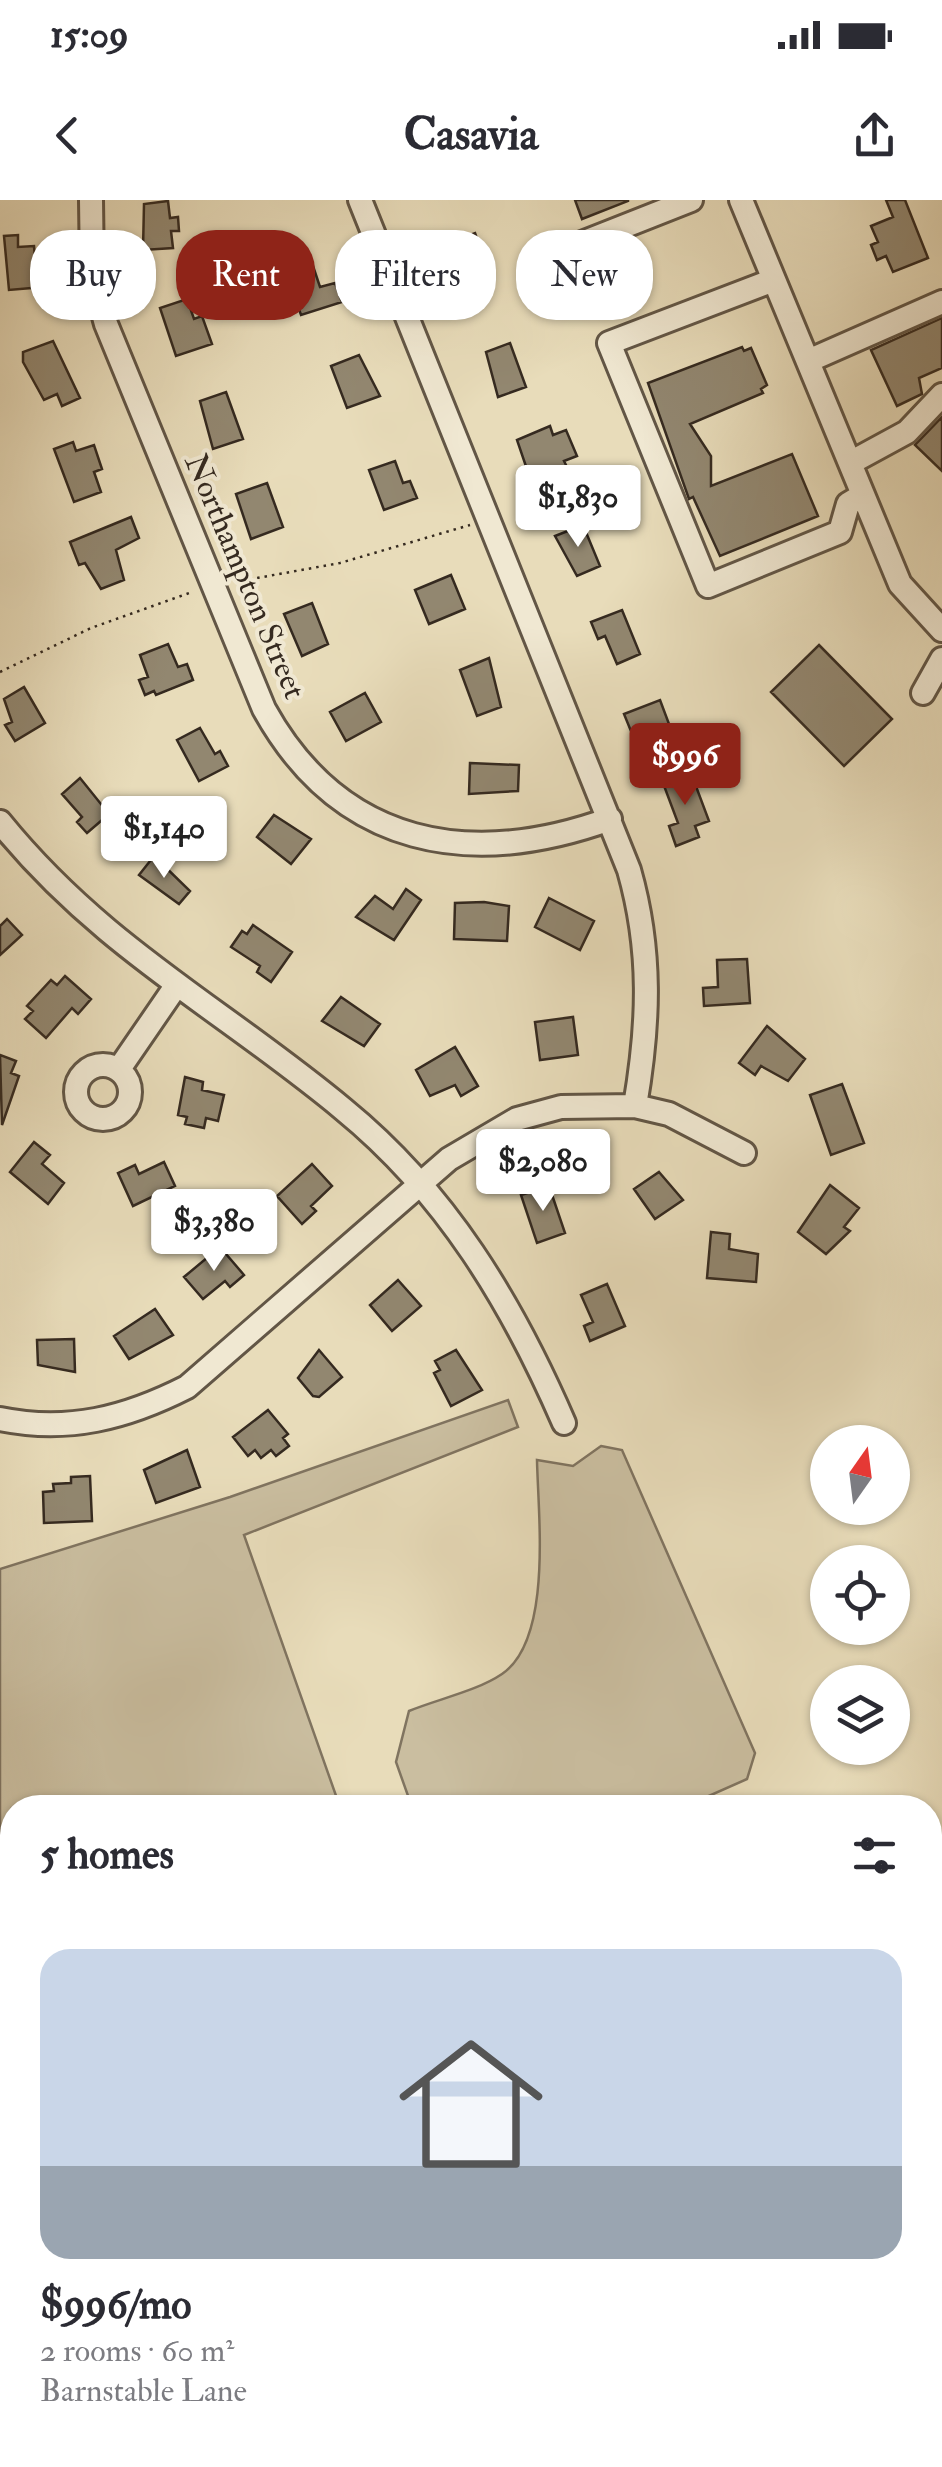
<!DOCTYPE html>
<html lang="en">
<head>
<meta charset="utf-8">
<style>
  body { margin:0; font-family:"IM FELL Double Pica",serif; background:#f7f7f7; color:#2b2b33; height:100vh; display:flex; flex-direction:column; font-size:38px; white-space:nowrap }
  * { box-sizing:border-box; margin:0 }
  p { font-size:32px; color:#7c7c81 }
  .icon { flex:none; width:55px; height:55px; fill:none; stroke:currentColor; stroke-width:2; stroke-linecap:round; stroke-linejoin:round }
  .map { position:relative; flex:1; overflow:hidden }
  .sheet { position:absolute; left:0px; top:1595px; width:942px; height:672px; display:flex; flex-direction:column; background:#fff; border-radius:40px 40px 0 0; box-shadow:0 2px 8px #0004 }
  .sheet>* { flex:none }
  .guide { position:absolute; left:30px; top:30px; width:882px; height:90px; display:flex; gap:20px }
  .needle { width:65px; rotate:14deg }
  .controls { position:absolute; left:810px; top:1225px; display:grid; gap:20px }
  .controls a { display:grid; place-items:center; width:100px; height:100px; border-radius:50%; background:#fff; box-shadow:0 2px 8px #0004; font-size:50px }
  .price { position:absolute; translate:-50% -85px; padding:0 22px; border-radius:10px; background:#fff; color:#222; font-size:32px; line-height:65px; filter:drop-shadow(0 2px 5px #0008) }
  .price::after { content:''; position:absolute; left:50%; top:60px; width:30px; height:22px; margin-left:-15px; background:inherit; clip-path:polygon(0 0,100% 0,50% 100%) }
  .price.active { background:#8f2418; color:#fff }
  ul { padding:0; list-style:none }
  li { display:grid; align-content:center; gap:20px; height:530px; padding:0 40px }
  li span { display:grid; place-items:center; height:310px; border-radius:30px; color:#555 }
  li>.icon { margin-inline-start:auto }
  span .icon { width:180px; height:180px; fill:#fffc; stroke-width:1 }
  li b { font-size:42px }
  h2 { display:flex; justify-content:space-between; align-items:center; height:120px; padding:0 40px; font-size:42px }
  .chip { padding:0 35px; border-radius:40px; background:#fff; box-shadow:0 2px 8px #0004; font-size:35px; line-height:90px }
  .chip.active { background:#8f2418; color:#fff }
  .status { display:flex; justify-content:space-between; align-items:center; height:70px; padding:0 50px; background:#fff; direction:ltr }
  .status svg { height:28px; fill:currentColor }
  header { display:flex; justify-content:space-between; align-items:center; height:130px; padding:0 40px; background:#fff; font-size:45px; font-weight:800 }
  .map>svg:first-child { display:block }
  .green { fill:#cabea0; stroke:#807460; stroke-width:2.5 }
  .building { fill:#928770; stroke:#352a20; stroke-width:2.5 }
  .lines { fill:none; stroke-linecap:round; stroke-linejoin:round }
  .minor-casing { stroke:#625646; stroke-width:28 }
  .path { stroke:#352a20; stroke-width:2.5; stroke-dasharray:2.5 5; stroke-linecap:butt }
  .minor { stroke:#f0e8d2; stroke-width:22 }
  .labels { text-anchor:middle; stroke-width:8; stroke-linejoin:round; paint-order:stroke }
  .street-label { font-size:32px; fill:#352a20; stroke:#f0e8d2 }
</style>
</head>
<body>
<div class="status"><b>15:09</b><svg viewBox="0 0 49 12"><path d="M0 12V9h3v3zM5 12V6h3v6zM10 12V3h3v9zM15 12V0h3v12zM26 1h20v11H26zM47 4h2v5h-2z"/></svg></div>
<header><svg class="icon" aria-label="back" viewBox="0 0 24 24"><path d="M15 5l-7 7 7 7"/></svg>Casavia<svg class="icon" aria-label="share" viewBox="0 0 24 24"><path d="M12 15V3M7 8l5-5 5 5M5 13v7h14v-7"/></svg></header>
<div class="map">
<svg width="942" height="2267" viewBox="0 0 942 2267">
  <rect width="100%" height="100%" fill="#e8dcba"/>
  <filter id="stains"><feTurbulence type="fractalNoise" baseFrequency=".002" numOctaves="4"/><feColorMatrix values="0 0 0 0 .2 0 0 0 0 .09 0 0 0 0 .02 0 0 0 .5 -.17"/></filter>
  <radialGradient id="worn" r=".72"><stop offset=".6" stop-color="#630" stop-opacity="0"/><stop offset="1" stop-color="#630" stop-opacity=".3"/></radialGradient>
  <path class="green" d="M508,1200L518,1227L244,1335L340,1607L12,1608V1860H0V1369L230,1297Z
    M601,1246L622,1250L755,1553L747,1579L684,1607H412L396,1562L409,1511C438,1499 477,1491 502,1474C553,1439 538,1315 537,1260L573,1266Z
    M942,2041V2267H664L648,2255H930V2046Z"/>
  <path class="building" d="M575,0H628V1L582,19Z
    M886,0H905L928,58L893,72L886,56L877,60L871,45L878,42L871,26L893,17Z
    M168,1L170,18L178,17L179,31H171L173,48L143,50L144,4Z
    M475,33L490,76L453,89L448,74L456,71L446,44Z
    M18,35V47L34,46L36,71H42L43,87L9,90L4,36Z
    M312,63L320,87L335,83L342,102L301,115L286,72Z
    M187,99L194,119L202,116L212,144L176,156L160,108Z
    M942,118V168L919,178L922,194L897,206L871,150Z
    M53,141L80,198L62,206L57,194L44,200L23,162V152Z
    M510,143L526,187L498,197L486,152Z
    M742,147L744,151L751,148L767,185L761,189L763,193L690,224L711,256V286L792,254L818,316L720,356L693,297L689,299L648,183Z
    M359,155L380,196L347,208L331,166Z
    M226,192L243,239L213,249L200,201Z
    M942,217V271L915,245Z
    M550,226L553,235L566,230L577,256L564,261L568,269L532,284L517,240Z
    M73,242L76,251L94,245L102,269L94,272L101,292L74,302L54,249Z
    M395,261L403,283L410,281L417,298L384,310L369,270Z
    M267,283L283,327L251,339L236,294Z
    M131,317L139,338L116,350L124,380L101,389L85,363L79,365L70,342Z
    M583,325L600,366L577,376L555,336Z
    M451,375L465,409L429,424L415,390Z
    M312,403L328,444L302,456L284,414Z
    M622,410L640,454L617,464L605,436L598,439L591,422Z
    M168,444L178,467L187,464L193,480L156,495L154,491L145,495L139,480L148,477L140,455Z
    M819,445L892,519L844,566L771,492Z
    M489,458L501,507L477,516L460,470Z
    M24,487L45,523L15,541L5,525L12,522L4,499Z
    M365,493L381,522L346,541L330,512Z
    M660,500L672,532L637,546L624,514Z
    M200,528L215,554L220,551L228,566L199,581L177,540Z
    M470,563L519,565L518,591L469,594Z
    M691,573L709,621L695,626L699,637L676,646L669,626L678,623L663,583Z
    M80,578L109,614L87,633L77,622L82,617L62,594Z
    M274,615L311,639L291,664L257,637Z
    M154,656L190,691L179,704L139,675Z
    M406,689L421,700L394,740L356,717L375,696L393,709Z
    M549,698L594,721L580,750L535,727Z
    M484,702L509,706L507,741L454,739L455,703Z
    M7,719L22,735L0,755V726Z
    M253,725L292,752L271,782L257,772L260,766L231,747L242,731L247,734Z
    M747,759L750,803L704,806L703,788L718,787L717,760Z
    M65,776L91,799L78,814L72,808L46,838L25,819L33,811L27,806L51,780L57,785Z
    M341,797L380,824L364,846L322,821Z
    M573,817L578,855L540,860L535,822Z
    M767,826L805,859L788,881L761,866L755,875L739,863Z
    M455,847L478,886L461,896L455,885L430,896L416,870Z
    M0,855L16,861L11,873L19,876L2,925Z
    M185,877L203,882L202,890L224,895L218,921L206,918L204,928L185,924L187,917L178,915Z
    M842,884L864,943L831,955L810,895Z
    M34,942L50,955L42,964L64,983L48,1004L10,972Z
    M164,962L175,986L133,1006L118,973L135,965L139,974Z
    M312,964L332,986L311,1006L316,1011L302,1024L277,996Z
    M659,972L683,1000L655,1019L634,989Z
    M830,985L859,1008L844,1027L850,1031L826,1054L798,1032Z
    M549,986L565,1033L537,1043L521,995Z
    M711,1032L730,1034L729,1049L758,1054L756,1082L707,1078Z
    M220,1047L244,1075L230,1087L225,1081L203,1099L184,1077Z
    M398,1080L421,1106L392,1131L370,1105Z
    M607,1084L625,1126L590,1141L584,1126L593,1122L581,1095Z
    M155,1109L173,1135L129,1159L114,1136Z
    M74,1139L75,1172L38,1165L37,1140Z
    M319,1150L342,1177L319,1197L313,1196L298,1178Z
    M456,1150L482,1190L451,1206L434,1173L440,1170L435,1161Z
    M268,1210L288,1234L283,1238L289,1246L276,1256L271,1250L261,1258L255,1250L248,1256L233,1237Z
    M187,1250L200,1287L156,1303L144,1270Z
    M90,1276L92,1321L44,1323L43,1292L54,1291L53,1284L71,1283V1277Z"/>
  <g class="lines">
    <defs>
      <path id="minor" d="M91,0L92,73L106,124L264,509C341,648 471,669 610,619
        M360,0L629,670C652,751 649,824 635,906
        M741,0L900,384L942,430
        M582,43L691,0
        M774,80L609,143L708,386L840,332L848,304L863,295
        M808,161L942,102
        M850,263L907,232L942,195
        M923,493L942,459
        M0,622C102,748 223,809 343,909C446,993 512,1103 564,1223
        M76 892a27 27 0 1 1 54 0a27 27 0 1 1-54 0Z
        M119,869L176,786
        M0,1219C68,1233 126,1218 187,1187L449,959L517,919L561,907L635,906L669,914L744,953
        M930,2030L942,2025
        M240,2267L275,2255"/>
    </defs>
    <use href="#minor" class="minor-casing"/>
    <path class="path" d="M235,382L340,363L470,325
      M0,472L91,428L192,392"/>
    <use href="#minor" class="minor"/>
  </g>
  <g class="labels">
    <g class="street-label">
      <text transform="translate(246 376) rotate(67)" y="11">Northampton Street</text>
    </g>
  </g>
  <rect width="100%" height="100%" filter="url(#stains)"/>
  <rect width="100%" height="100%" fill="url(#worn)"/>
</svg>
<div class="controls">
<a><svg class="needle" viewBox="-14 -14 28 28"><path d="M0-13l5 13h-10z" fill="#e53935"/><path d="M0 13l5-13h-10z" fill="#7c7c81"/></svg></a>
<a><svg class="icon" aria-label="locate" viewBox="0 0 24 24"><circle cx="12" cy="12" r="6"/><path d="M12 2v4M12 18v4M2 12h4M18 12h4"/></svg></a>
<a><svg class="icon" aria-label="layers" viewBox="0 0 24 24"><path d="M12 4l9 5-9 5-9-5zM3 14l9 5 9-5"/></svg></a>
</div>
<b class="price" style="left:578px;top:350px">$1,830</b>
<b class="price active" style="left:685px;top:608px">$996</b>
<b class="price" style="left:164px;top:681px">$1,140</b>
<b class="price" style="left:543px;top:1014px">$2,080</b>
<b class="price" style="left:214px;top:1074px">$3,380</b>
<div class="guide">
<a class="chip">Buy</a>
<a class="chip active">Rent</a>
<a class="chip">Filters</a>
<a class="chip">New</a>
</div>
<section class="sheet">
<h2>5 homes<svg class="icon" aria-label="filters" viewBox="0 0 24 24"><path d="M4 7h16M4 17h16"/><circle cx="9" cy="7" r="2"/><circle cx="15" cy="17" r="2"/></svg></h2>
<ul>
<li><span style="background:linear-gradient(#c9d6e8 70%,#9aa5b1 0)"><svg class="icon" aria-label="home" viewBox="0 0 24 24"><path d="M3 11l9-7 9 7M6 9v11h12V9"/></svg></span><div><b>$996/mo</b><p>2 rooms · 60 m²</p><p>Barnstable Lane</p></div></li>
</ul>
</section>
</div>
</body>
</html>
